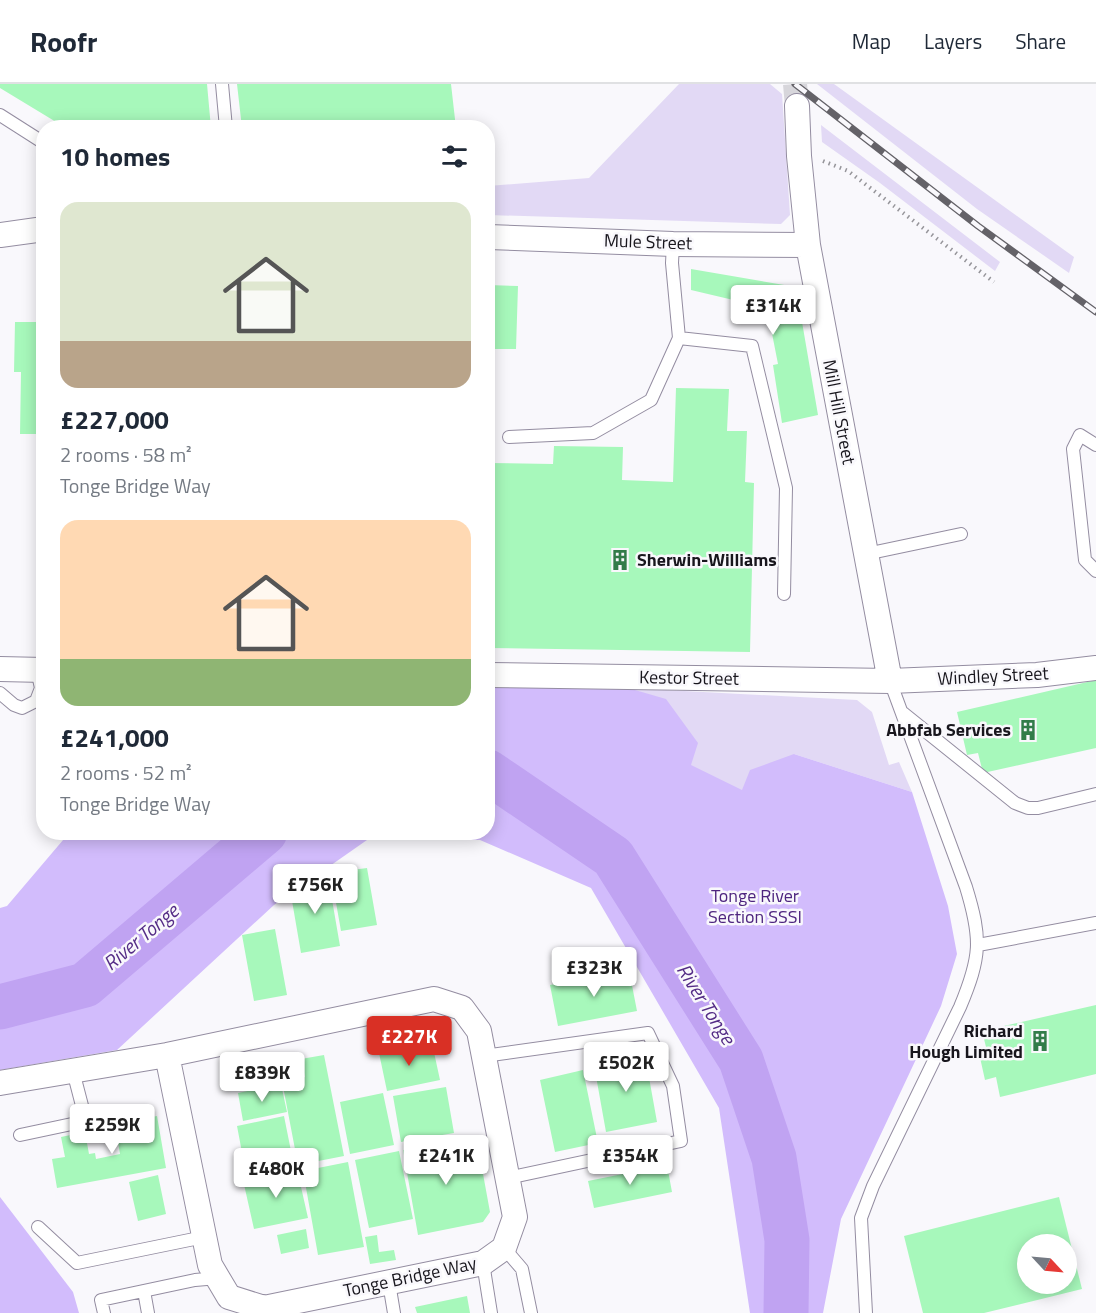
<!DOCTYPE html>
<html lang="en">
<head>
<meta charset="utf-8">
<style>
  body { margin:0; font-family:"Titillium Web",sans-serif; background:#f2f2f3; color:#1f2937; height:100vh; display:flex; flex-direction:column; font-size:22px; white-space:nowrap }
  * { box-sizing:border-box; margin:0 }
  p { font-size:20px; color:#747a83 }
  .icon { flex:none; width:33px; height:33px; fill:none; stroke:currentColor; stroke-width:2; stroke-linecap:round; stroke-linejoin:round }
  .map { position:relative; flex:1; overflow:hidden }
  .drawer { position:absolute; left:36px; top:36px; width:459px; height:720px; display:flex; flex-direction:column; background:#fff; border-radius:24px; box-shadow:0 3px 15px #0003 }
  .drawer>* { flex:none }
  .needle { width:39px; rotate:116deg }
  .buttons { position:absolute; left:1017px; top:1150px; display:grid; gap:12px }
  .buttons a { display:grid; place-items:center; width:60px; height:60px; border-radius:50%; background:#fff; box-shadow:0 3px 15px #0003; font-size:30px }
  .price { position:absolute; translate:-50% -51px; padding:0 14px; border-radius:6px; background:#fff; color:#222; font-size:20px; line-height:39px; filter:drop-shadow(0 2px 3px #0008) }
  .price::after { content:''; position:absolute; left:50%; top:36px; width:18px; height:14px; margin-left:-9px; background:inherit; clip-path:polygon(0 0,100% 0,50% 100%) }
  .price.active { background:#d93025; color:#fff }
  ul { padding:0; list-style:none }
  li { display:grid; align-content:center; gap:12px; height:318px; padding:0 24px }
  li span { display:grid; place-items:center; height:186px; border-radius:18px; color:#555 }
  li>.icon { margin-inline-start:auto }
  span .icon { width:108px; height:108px; fill:#fffc; stroke-width:1 }
  li b { font-size:26px }
  h2 { display:flex; justify-content:space-between; align-items:center; height:72px; padding:0 24px; font-size:26px }
  header { display:flex; align-items:center; gap:36px; box-sizing:border-box; height:84px; padding:0 30px; background:#fff; border-bottom:2px solid #e0e1e3 }
  header strong { font-size:28px }
  nav { display:flex; gap:33px; margin-inline-start:auto; font-size:21px }
  .map>svg:first-child { display:block }
  .green { fill:#e2d9f5 }
  .forest { fill:#d2bcfc }
  .lines { fill:none; stroke-linecap:round; stroke-linejoin:round }
  .river { stroke:#c0a3f2; stroke-width:45 }
  .building { fill:#a7f8bb; fill-rule:evenodd }
  .minor-tunnel { stroke:#d7d6db; stroke-width:24; stroke-dasharray:24 12; stroke-linecap:butt }
  .service-casing { stroke:#948da1; stroke-width:14 }
  .minor-casing { stroke:#948da1; stroke-width:26 }
  .path { stroke:#96959a; stroke-width:4; stroke-dasharray:1.5 4.5; stroke-linecap:butt }
  .service { stroke:#fff; stroke-width:12 }
  .minor { stroke:#fff; stroke-width:24 }
  .rail-casing { stroke:#646268; stroke-width:7 }
  .rail { stroke:#f9f8fc; stroke-width:4.5; stroke-dasharray:14; stroke-linecap:butt }
  .labels { text-anchor:middle; stroke-width:5; stroke-linejoin:round; paint-order:stroke }
  .street-label { font-size:18px; fill:#18161d; stroke:#f9f8fc }
  .poi-label { font-size:18px; font-weight:bold; fill:#18161d; stroke:#f9f8fc; text-anchor:end }
  .park-label { font-size:18px; fill:#4e257f; stroke:#f9f8fc }
  .water-label { font-size:20px; font-style:italic; fill:#542c86; stroke:#f9f8fc }
</style>
</head>
<body>
<header>
<strong>Roofr</strong>
<nav><a>Map</a><a>Layers</a><a>Share</a></nav>
</header>
<div class="map">
<svg width="1096" height="1229" viewBox="0 0 1096 1229">
  <rect width="100%" height="100%" fill="#f9f8fc"/>
  <path class="green" d="M679,0H770L782,10L790,131L781,140L488,131V102L589,94Z
    M817,0H834L1074,173L1069,189L977,125Z
    M821,41L1000,178L995,187L880,99L822,58Z
    M488,604H628L857,616L872,628L889,681L899,678L912,708L794,670L853,802Z"/>
  <path class="forest" d="M488,604H628L666,615L698,659L691,681L742,706L750,686L794,670L912,708L948,822L957,870L941,922L841,1135L823,1229H750L719,1024L591,804L480,756H367L274,821L117,966L0,986V824L7,822L69,749L488,748Z
    M0,1113L73,1208L79,1229H0Z"/>
  <g class="lines">
    <path class="river" d="M488,688L613,773L741,976L774,1074L787,1156L786,1229
      M0,923L85,901L265,748"/>
  </g>
  <path class="building" d="M0,0H207L211,44H66L0,4Z
    M237,0H451L456,44H242Z
    M691,185L796,203L818,331L782,339L773,281L778,280L767,224L691,206Z
    M488,201L518,202L516,265H488Z
    M15,238H37L36,350H20L21,288H14Z
    M676,304L729,305L727,347H747L745,398L754,399L750,568L488,564V379L553,380L554,362L623,363L622,396L673,398Z
    M1096,596V664L983,689L978,669L967,671L957,628Z
    M367,784L377,841L341,847L335,813L356,809L352,786Z
    M324,789L330,804L340,862L301,869L291,811L294,810L292,802Z
    M275,845L287,911L254,917L242,851Z
    M629,886L637,927L558,942L550,901Z
    M1096,921V990L1000,1013L996,993L985,996L979,969L987,967L982,947Z
    M432,959L440,996L387,1007L379,969Z
    M324,971L344,1072L298,1081L282,997L305,993L301,975Z
    M645,971L657,1038L606,1048L594,981Z
    M583,986L598,1059L555,1068L540,996Z
    M281,1000L287,1028L243,1037L238,1009Z
    M446,1003L454,1049L401,1058L393,1012Z
    M383,1009L394,1061L350,1070L340,1018Z
    M157,1032L166,1084L57,1104L52,1075L65,1073L61,1053L85,1048L89,1070L95,1069L96,1075L120,1070L115,1040Z
    M284,1032L294,1082L272,1086L269,1074L244,1079L237,1042Z
    M466,1054L469,1070L479,1068L490,1128L483,1138L418,1151L403,1066Z
    M399,1067L413,1135L369,1144L355,1076Z
    M348,1078L364,1163L318,1171L303,1087Z
    M667,1081L672,1108L594,1124L588,1097Z
    M297,1085L308,1134L254,1145L243,1096Z
    M158,1091L166,1130L138,1137L129,1098Z
    M1059,1113L1082,1205L984,1229H923L904,1152ZM1028,1161H1066V1200H1028Z
    M306,1145L309,1164L281,1170L277,1151Z
    M377,1151L379,1168L394,1166L396,1176L370,1180L365,1153Z
    M467,1212L470,1229H417L415,1223Z"/>
  <g class="lines">
    <path class="minor-tunnel" d="M795,0L797,22"/>
    <defs>
      <path id="service" d="M222,0L226,44
        M0,31L44,59
        M673,160L672,179L679,254L752,262L786,404L784,510
        M509,353L593,349L651,316L679,254
        M1096,361L1080,351L1073,365L1085,476L1096,487
        M866,470L961,450
        M0,609L14,621L22,624L36,617L41,604L37,586
        M903,629L1015,719L1028,724H1038L1096,710
        M978,861L1096,839
        M484,972L648,949L673,1002L681,1057L508,1094
        M86,1037L112,1032
        M20,1051L86,1037L73,987
        M38,1143L77,1179L204,1153
        M504,1164L522,1185L531,1229
        M483,1179L491,1229
        M389,1199L394,1229
        M144,1207L148,1229
        M104,1229L101,1216L195,1196L218,1194
        M866,1229L861,1134L873,1102L960,923C981,873 982,855 966,803L890,597"/>
      <path id="minor" d="M797,22L799,72L808,161L890,597
        M0,151L44,145
        M488,153L673,160L808,161
        M0,585L44,586
        M488,591L890,597L1037,591L1096,584
        M0,999L167,971L434,915L462,924L479,947L515,1133L504,1164L483,1179L264,1224L229,1213L210,1181L167,971"/>
    </defs>
    <use href="#service" class="service-casing"/>
    <use href="#minor" class="minor-casing"/>
    <path class="path" d="M823,77L848,87L994,198"/>
    <use href="#service" class="service"/>
    <use href="#minor" class="minor"/>
    <defs>
      <path id="rail" d="M795,0L978,142L1096,228"/>
    </defs>
    <use href="#rail" class="rail-casing"/>
    <use href="#rail" class="rail"/>
  </g>
  <defs>
    <symbol id="building-bare" viewBox="-9 -9 18 18"><path d="M-4-6H4V6H1V3H-1V6H-4ZM-2.5-4.3h1.7v1.8h-1.7ZM.8-4.3h1.7v1.8H.8ZM-2.5-1h1.7V.8h-1.7ZM.8-1h1.7V.8H.8Z" fill="#327c49" stroke="#f9f8fc" stroke-width="2.5" paint-order="stroke"/></symbol>
  </defs>
  <g fill-rule="evenodd">
    <use href="#building-bare" x="605" y="461" width="30" height="30"/>
    <use href="#building-bare" x="1013" y="631" width="30" height="30"/>
    <use href="#building-bare" x="1025" y="942" width="30" height="30"/>
  </g>
  <g class="labels">
    <g class="street-label">
      <text transform="translate(648 158) rotate(2)" y="6">Mule Street</text>
      <text transform="translate(839 328) rotate(79)" y="6">Mill Hill Street</text>
      <text transform="translate(993 592) rotate(-3)" y="6">Windley Street</text>
      <text transform="translate(689 594) rotate(1)" y="6">Kestor Street</text>
      <text transform="translate(410 1193) rotate(-12)" y="6">Tonge Bridge Way</text>
    </g>
    <g class="poi-label">
      <text x="637" y="482" text-anchor="start">Sherwin-Williams</text>
      <text x="1011" y="652">Abbfab Services</text>
      <text x="1023" y="953">Richard<tspan x="1023" dy="21">Hough Limited</tspan></text>
    </g>
    <g class="park-label">
      <text x="755" y="818">Tonge River<tspan x="755" dy="21">Section SSSI</tspan></text>
    </g>
    <g class="water-label">
      <text transform="translate(141 853) rotate(-40)" y="7">River Tonge</text>
      <text transform="translate(706 920) rotate(58)" y="7">River Tonge</text>
    </g>
  </g>
</svg>
<div class="buttons">
<a><svg class="needle" viewBox="-14 -14 28 28"><path d="M0-13l5 13h-10z" fill="#e53935"/><path d="M0 13l5-13h-10z" fill="#747a83"/></svg></a>
</div>
<b class="price" style="left:773px;top:252px">£314K</b>
<b class="price" style="left:315px;top:831px">£756K</b>
<b class="price" style="left:594px;top:914px">£323K</b>
<b class="price active" style="left:409px;top:983px">£227K</b>
<b class="price" style="left:626px;top:1009px">£502K</b>
<b class="price" style="left:262px;top:1019px">£839K</b>
<b class="price" style="left:112px;top:1071px">£259K</b>
<b class="price" style="left:446px;top:1102px">£241K</b>
<b class="price" style="left:630px;top:1102px">£354K</b>
<b class="price" style="left:276px;top:1115px">£480K</b>
<section class="drawer">
<h2>10 homes<svg class="icon" aria-label="filters" viewBox="0 0 24 24"><path d="M4 7h16M4 17h16"/><circle cx="9" cy="7" r="2"/><circle cx="15" cy="17" r="2"/></svg></h2>
<ul>
<li><span style="background:linear-gradient(#dfe7d0 75%,#b9a48a 0)"><svg class="icon" aria-label="home" viewBox="0 0 24 24"><path d="M3 11l9-7 9 7M6 9v11h12V9"/></svg></span><div><b>£227,000</b><p>2 rooms · 58 m²</p><p>Tonge Bridge Way</p></div></li>
<li><span style="background:linear-gradient(#ffd9b3 75%,#8fb573 0)"><svg class="icon" aria-label="home" viewBox="0 0 24 24"><path d="M3 11l9-7 9 7M6 9v11h12V9"/></svg></span><div><b>£241,000</b><p>2 rooms · 52 m²</p><p>Tonge Bridge Way</p></div></li>
</ul>
</section>
</div>
</body>
</html>
